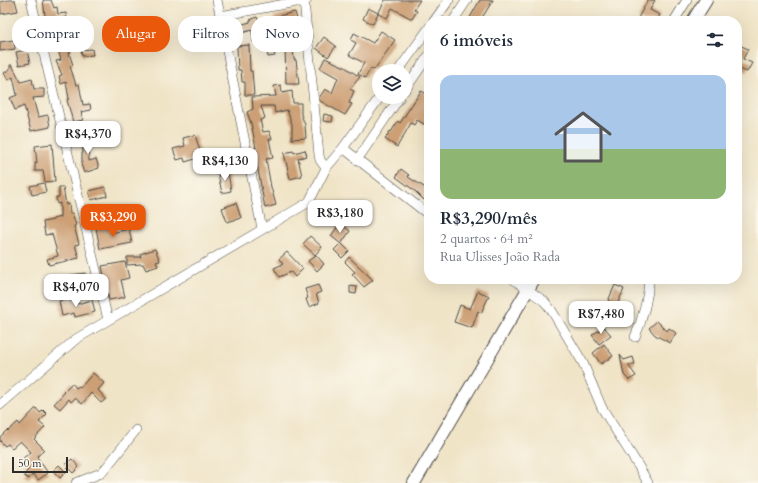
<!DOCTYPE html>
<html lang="pt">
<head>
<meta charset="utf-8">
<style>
  body { margin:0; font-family:Cardo,serif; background:#f2f2f3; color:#1f2937; height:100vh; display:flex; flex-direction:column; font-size:15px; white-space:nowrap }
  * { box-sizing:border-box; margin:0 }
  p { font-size:13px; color:#747a83 }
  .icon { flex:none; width:22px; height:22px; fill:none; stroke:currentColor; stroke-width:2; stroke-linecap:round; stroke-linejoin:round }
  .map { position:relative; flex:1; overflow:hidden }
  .side { position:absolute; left:424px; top:16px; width:318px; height:268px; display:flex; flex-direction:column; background:#fff; border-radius:16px; box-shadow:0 4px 16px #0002 }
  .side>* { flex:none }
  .hud { position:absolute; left:12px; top:16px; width:352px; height:36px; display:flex; gap:8px }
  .buttons { position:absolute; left:372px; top:64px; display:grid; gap:8px }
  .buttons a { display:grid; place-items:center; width:40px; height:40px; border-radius:50%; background:#fff; box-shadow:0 4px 16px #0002; font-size:20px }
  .scale { position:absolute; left:12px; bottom:10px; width:56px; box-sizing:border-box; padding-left:4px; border:2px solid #2b2b2b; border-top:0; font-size:11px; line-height:14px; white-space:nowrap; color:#2b2b2b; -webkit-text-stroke:3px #fbf7ec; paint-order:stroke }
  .price { position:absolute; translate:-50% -34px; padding:0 9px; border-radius:8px; background:#fff; color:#222; font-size:13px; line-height:26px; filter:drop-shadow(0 1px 2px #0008) }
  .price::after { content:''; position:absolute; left:50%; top:24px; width:12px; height:9px; margin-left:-6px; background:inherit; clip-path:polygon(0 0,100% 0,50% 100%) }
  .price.selected { background:#ea580c; color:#fff }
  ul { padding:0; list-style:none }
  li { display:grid; align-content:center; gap:8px; height:212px; padding:0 16px }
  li+li { border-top:1px solid #e0e1e3 }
  li span { display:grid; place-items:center; height:124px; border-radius:12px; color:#555 }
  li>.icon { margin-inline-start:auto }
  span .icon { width:72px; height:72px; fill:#fffc; stroke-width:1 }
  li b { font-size:17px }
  h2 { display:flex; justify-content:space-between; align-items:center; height:48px; padding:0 16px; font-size:17px }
  .tag { padding:0 14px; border-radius:16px; background:#fff; box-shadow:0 4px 16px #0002; font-size:14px; line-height:36px }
  .tag.selected { background:#ea580c; color:#fff }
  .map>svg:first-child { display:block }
  .building { fill:#cc9f75 }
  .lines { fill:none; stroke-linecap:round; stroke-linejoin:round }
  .minor-casing { stroke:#494742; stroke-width:10 }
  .major-casing { stroke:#494742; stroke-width:14 }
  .minor { stroke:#fff; stroke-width:9 }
  .major { stroke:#fff; stroke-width:12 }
</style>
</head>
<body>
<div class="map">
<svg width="758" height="483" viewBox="0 0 758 483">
  <rect width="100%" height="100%" fill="#fbf7ec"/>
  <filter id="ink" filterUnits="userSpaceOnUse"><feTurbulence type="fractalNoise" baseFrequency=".025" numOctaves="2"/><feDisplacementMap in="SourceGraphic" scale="8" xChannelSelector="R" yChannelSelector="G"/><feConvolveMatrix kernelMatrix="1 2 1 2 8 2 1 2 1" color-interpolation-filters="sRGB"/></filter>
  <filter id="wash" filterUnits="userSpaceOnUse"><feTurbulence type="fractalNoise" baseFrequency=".012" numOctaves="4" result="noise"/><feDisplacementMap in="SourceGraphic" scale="16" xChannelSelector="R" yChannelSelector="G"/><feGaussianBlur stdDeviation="0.9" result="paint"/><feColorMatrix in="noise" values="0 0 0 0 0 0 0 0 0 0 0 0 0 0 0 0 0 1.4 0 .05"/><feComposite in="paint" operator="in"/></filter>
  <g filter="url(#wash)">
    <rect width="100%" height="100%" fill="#f0e4c7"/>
    <g id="blocks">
      <path class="building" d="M8,0H15L18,11L1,14L0,2Z
        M43,0H51L54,8L57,7L58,14L66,13L68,28L58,29L63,43L68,42L71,52L69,53L73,65L70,66L76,85L79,84L83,105L90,104L91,110L81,112L83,120L73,122L67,100L69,99L66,82L61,84L59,76L62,75L56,61L61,60L56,42L51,44L47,31Z
        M385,0H420L414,9L417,11L412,19L392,8L387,18L378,14Z
        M480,0H493L480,21H468Z
        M648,0H655L650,10L660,15L657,21H644L638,18Z
        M368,8L378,13L373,24L363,19Z
        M295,12L297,19L285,22L287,36L292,35L294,60H296L299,84H286L285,46L273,47L275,56L268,57L265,41L253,42L252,30L238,34V36H230L228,25L243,24L250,22V20L257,17L262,28L276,27L274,17Z
        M381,31L395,40L374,70L371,68L365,78L358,74L364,63L349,55L356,43L351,40L354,33L373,43Z
        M324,37L336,46L328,57L316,48Z
        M14,40L15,49L0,51V42Z
        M737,44L748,49L743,59L752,63L747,72L739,69L737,74Z
        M249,45L250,71H252L254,95H245V82H242L241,70H238L237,46Z
        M92,49L93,55L82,56L81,50Z
        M27,50L30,63L19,65L16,52Z
        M325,58L345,67L360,77L350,89L354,91L349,103L352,104L345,115L320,101L319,98L325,89L332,93L338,78L320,68Z
        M10,65H12L21,82L32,79L34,89H44V97L33,98L38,117L48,115L50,127L31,131L24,106L15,110L10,98L17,95L13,77L8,80L4,73L10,69Z
        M281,85L282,93L292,91L293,103H301V114L305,125L306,138L292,139V124L287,110L275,113L274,106H261L265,118L260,120L263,132L269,131L272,139H269L273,158L266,159L271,187L276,205L265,208L254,148H256L251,123L247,112L253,109L252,97L276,96L274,86Z
        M421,91L429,95V127L417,120L414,125L411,123L397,147L385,139L390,131L391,132L398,121L400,123Z
        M324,114L333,116L332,122L323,121Z
        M93,135L94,144L88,145L89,161L96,159L99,168L84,173L81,164L82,163V153H83L82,136Z
        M195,135L202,157L185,162L184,158L177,160L173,149L185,146L183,138Z
        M52,144L55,181L45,182L43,171H35V163H37L35,146Z
        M305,150L307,156L298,158L302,176L290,179L284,153L293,151L294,153Z
        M401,169L409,175L408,177L429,190V195L424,200L415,191L396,177Z
        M228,172L231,191L222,193L218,174Z
        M44,183L46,192L32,195L30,186Z
        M59,187H63L66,205L69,204L70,214L72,213L76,225L74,226L79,244L75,245L79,258L49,265L47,259L58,256L52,234L45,235L43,222L53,220V219L60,217V203L57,204L56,197H59Z
        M105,187L107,196L91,200L89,191Z
        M236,203L241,218L227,222L222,208Z
        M136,219L138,227L132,228L130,220Z
        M340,223L350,231L341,244L331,236Z
        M110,226L111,233L129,229L132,243L100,249L96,228Z
        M310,236L322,247L315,255L303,244Z
        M341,243L349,251L342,258L334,250Z
        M155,249L160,261L156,262L158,266L146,270L143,264L127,265V257H141L140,254Z
        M287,252L303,269L295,277L291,272L279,277L274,268L283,264L279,259Z
        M316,255L324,264L317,271L308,261Z
        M349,257L373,280L364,287L352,274L355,272L345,262Z
        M125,262L129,278L121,280L125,297L109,300L102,266Z
        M85,273L87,283L73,286L71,275Z
        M318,285L321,292L316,294L319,303L309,307L306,299L308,298L305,289Z
        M615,285L624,289L617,305L608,301Z
        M350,286L357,287L356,294L350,293Z
        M478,291L489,296L481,313L478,311L472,328L454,322L460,305L470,309Z
        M69,299L70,301L75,299L77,304L92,300L95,312L75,317L74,313L62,316L59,301Z
        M591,306L601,313L595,322L585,315Z
        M657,321L667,331L669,328L676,333L670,343L655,335L649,328Z
        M604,327L611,335L599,344L592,335Z
        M604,344L613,356L601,364L593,353Z
        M620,355L624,360L633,357L635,364L628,365L636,376L629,380L624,375Z
        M93,373L104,383L98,390L106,399L101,403L91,393L82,404L75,398L71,402L69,399L60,409L54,404L64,393L63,392L72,383L76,388L79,386L80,388Z
        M36,408L40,413L43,410L47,414L39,422L45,427L34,439L44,449L37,457L48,473L38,480L33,474L29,479L24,476L29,468L22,459L31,452L20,441L12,448L8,444L5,446L0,441V437L7,430L8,431L18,422L20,425Z
        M72,459L79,467L73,473L65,465Z
        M59,465L66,472L60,478L53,471Z"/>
    </g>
  </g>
  <g filter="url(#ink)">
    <use href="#blocks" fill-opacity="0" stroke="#494742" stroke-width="1"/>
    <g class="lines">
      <defs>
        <path id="minor" d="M31,0L108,320
          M217,0L262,229
          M304,1L319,155L320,160L326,168
          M220,16L307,0
          M434,21L449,0
          M453,21L467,0
          M674,21L687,0
          M398,71L429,28
          M405,90L429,55
          M343,148L429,215
          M357,160L400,97
          M513,279L544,301L552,311L583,363L602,408L639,467L648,483
          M635,337C643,318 648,300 649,279
          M0,405L76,339L309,202L326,168L343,148L380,97
          M76,483L101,473L105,469L136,430"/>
        <path id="major" d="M693,21L706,0
          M414,483L534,279"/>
      </defs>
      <use href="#minor" class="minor-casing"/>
      <use href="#major" class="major-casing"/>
      <use href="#minor" class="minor"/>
      <use href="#major" class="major"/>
    </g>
  </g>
</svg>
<div class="buttons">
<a><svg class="icon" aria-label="layers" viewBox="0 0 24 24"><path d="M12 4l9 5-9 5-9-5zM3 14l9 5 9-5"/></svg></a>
</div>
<div class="scale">50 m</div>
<b class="price" style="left:88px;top:155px">R$4,370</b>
<b class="price" style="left:225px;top:182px">R$4,130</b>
<b class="price" style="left:340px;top:234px">R$3,180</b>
<b class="price selected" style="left:113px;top:238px">R$3,290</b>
<b class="price" style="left:76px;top:308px">R$4,070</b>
<b class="price" style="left:601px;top:335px">R$7,480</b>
<div class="hud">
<a class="tag">Comprar</a>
<a class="tag selected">Alugar</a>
<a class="tag">Filtros</a>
<a class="tag">Novo</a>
</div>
<section class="side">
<h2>6 imóveis<svg class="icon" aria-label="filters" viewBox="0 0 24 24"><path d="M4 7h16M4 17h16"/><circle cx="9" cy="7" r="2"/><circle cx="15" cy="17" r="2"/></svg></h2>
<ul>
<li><span style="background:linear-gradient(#a9c7e8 60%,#8fb573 0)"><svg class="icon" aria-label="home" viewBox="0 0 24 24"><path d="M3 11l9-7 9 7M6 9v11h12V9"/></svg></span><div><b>R$3,290/mês</b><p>2 quartos · 64 m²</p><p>Rua Ulisses João Rada</p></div></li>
</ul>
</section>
</div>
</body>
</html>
